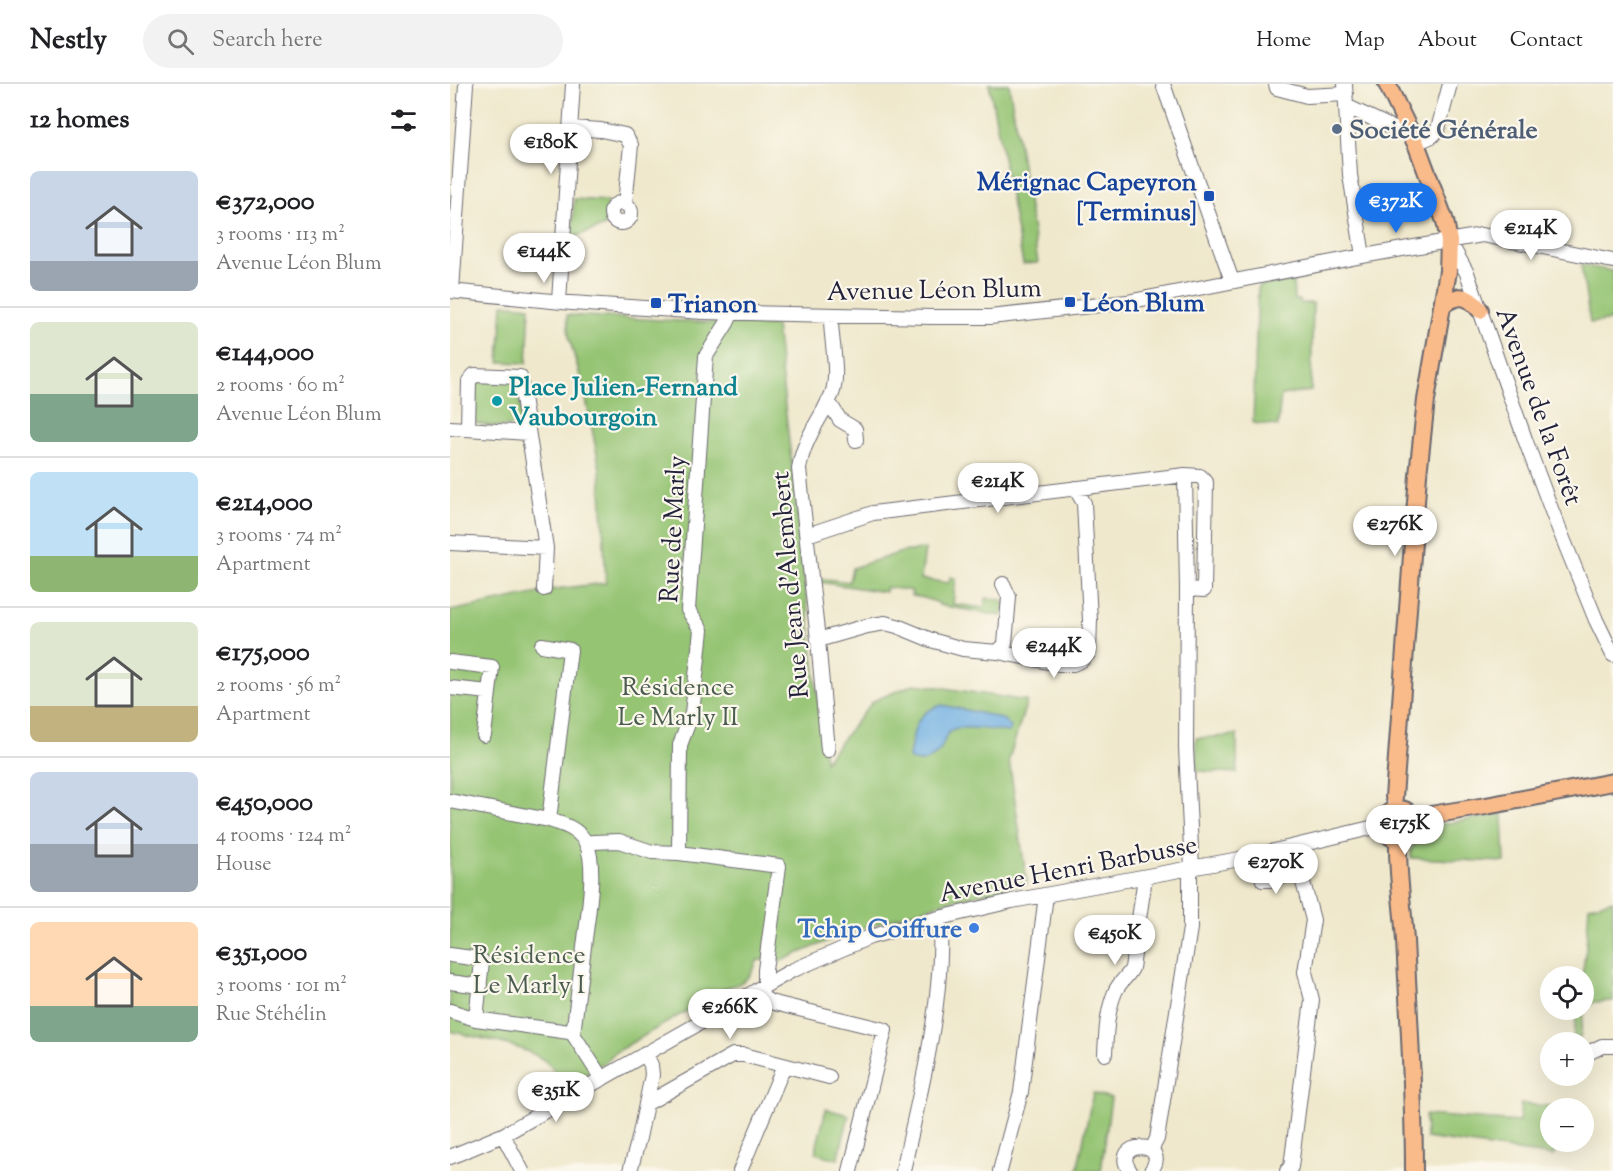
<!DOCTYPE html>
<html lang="en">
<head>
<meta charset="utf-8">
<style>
  body { margin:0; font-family:"Sorts Mill Goudy",serif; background:#f2f2f2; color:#202124; height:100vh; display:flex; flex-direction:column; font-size:22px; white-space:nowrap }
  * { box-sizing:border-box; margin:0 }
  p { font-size:20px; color:#757577 }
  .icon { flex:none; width:33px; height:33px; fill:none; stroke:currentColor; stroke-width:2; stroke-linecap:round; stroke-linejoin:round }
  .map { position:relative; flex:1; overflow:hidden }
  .panel { display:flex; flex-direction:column; background:#fff; width:450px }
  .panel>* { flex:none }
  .controls { position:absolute; left:1090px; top:882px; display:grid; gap:12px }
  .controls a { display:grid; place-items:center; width:54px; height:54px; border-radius:50%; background:#fff; box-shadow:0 6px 24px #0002; font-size:30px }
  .price { position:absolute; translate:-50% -51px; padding:0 14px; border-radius:21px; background:#fff; color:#222; font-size:20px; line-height:39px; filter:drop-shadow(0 2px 3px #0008) }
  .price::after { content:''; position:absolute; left:50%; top:36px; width:18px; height:14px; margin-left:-9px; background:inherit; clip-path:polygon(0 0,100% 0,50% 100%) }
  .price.on { background:#1a73e8; color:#fff }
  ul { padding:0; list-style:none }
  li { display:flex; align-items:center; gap:18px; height:150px; padding:0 30px }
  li+li { border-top:2px solid #e0e0e0 }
  li span { display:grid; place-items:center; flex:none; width:168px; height:120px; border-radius:9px; color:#555 }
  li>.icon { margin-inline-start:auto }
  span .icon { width:72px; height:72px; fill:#fffc; stroke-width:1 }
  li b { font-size:26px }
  h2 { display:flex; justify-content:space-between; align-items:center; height:72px; padding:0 30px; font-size:26px }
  header { display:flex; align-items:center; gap:36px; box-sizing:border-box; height:84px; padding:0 30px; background:#fff; border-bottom:2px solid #e0e0e0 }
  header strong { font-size:28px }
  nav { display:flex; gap:33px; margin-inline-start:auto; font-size:21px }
  .search { width:420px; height:54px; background:#f2f2f2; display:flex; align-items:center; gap:15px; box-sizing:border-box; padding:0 21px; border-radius:33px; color:#757577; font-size:22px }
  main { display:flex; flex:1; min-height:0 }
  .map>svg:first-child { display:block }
  .green { fill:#95c473; stroke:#5c7357; stroke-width:1.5 }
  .water { fill:#6eafe2; stroke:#48688e; stroke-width:1.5 }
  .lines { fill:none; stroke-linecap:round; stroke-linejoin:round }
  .minor-casing { stroke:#6a676e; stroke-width:16 }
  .major-casing { stroke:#6a676e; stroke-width:20 }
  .minor { stroke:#fff; stroke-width:14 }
  .major { stroke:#fabb8b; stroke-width:16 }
  .service-dot { fill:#5c6f8a; stroke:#fbf7ec; stroke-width:2 }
  .transit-dot { fill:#1a4fb4; stroke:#fbf7ec; stroke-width:2 }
  .culture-dot { fill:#0f9aa8; stroke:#fbf7ec; stroke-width:2 }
  .shop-dot { fill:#3f7fe0; stroke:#fbf7ec; stroke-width:2 }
  .labels { text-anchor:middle; stroke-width:4.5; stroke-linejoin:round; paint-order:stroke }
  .service-label { font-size:26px; font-weight:bold; fill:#4e5e75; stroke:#fbf7ec; text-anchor:start }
  .transit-label { font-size:26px; font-weight:bold; fill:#164399; stroke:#fbf7ec; text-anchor:start }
  .street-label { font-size:26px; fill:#22223b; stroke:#fbf7ec }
  .culture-label { font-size:26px; font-weight:bold; fill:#0d838f; stroke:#fbf7ec; text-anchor:start }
  .park-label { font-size:26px; fill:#4a5b4f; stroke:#fbf7ec }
  .shop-label { font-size:26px; font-weight:bold; fill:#366cbe; stroke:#fbf7ec; text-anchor:end }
</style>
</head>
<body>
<header>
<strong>Nestly</strong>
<div class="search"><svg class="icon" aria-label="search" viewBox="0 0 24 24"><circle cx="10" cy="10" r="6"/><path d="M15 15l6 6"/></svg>Search here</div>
<nav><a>Home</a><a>Map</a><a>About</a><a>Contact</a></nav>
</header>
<main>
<section class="panel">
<h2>12 homes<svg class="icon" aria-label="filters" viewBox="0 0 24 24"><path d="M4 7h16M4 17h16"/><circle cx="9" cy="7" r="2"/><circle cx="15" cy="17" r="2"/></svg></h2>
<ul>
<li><span style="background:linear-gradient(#c9d6e8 75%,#9aa5b1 0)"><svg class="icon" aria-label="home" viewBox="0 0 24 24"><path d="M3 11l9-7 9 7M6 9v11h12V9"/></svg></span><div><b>€372,000</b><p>3 rooms · 113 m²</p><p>Avenue Léon Blum</p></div></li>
<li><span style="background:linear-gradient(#dfe7d0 60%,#7fa58c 0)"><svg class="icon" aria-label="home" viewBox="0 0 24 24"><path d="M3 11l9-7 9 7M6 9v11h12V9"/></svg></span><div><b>€144,000</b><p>2 rooms · 60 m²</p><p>Avenue Léon Blum</p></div></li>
<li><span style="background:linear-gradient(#bfe0f5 70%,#8fb573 0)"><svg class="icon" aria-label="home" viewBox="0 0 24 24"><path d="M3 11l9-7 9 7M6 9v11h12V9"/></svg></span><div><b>€214,000</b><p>3 rooms · 74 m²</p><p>Apartment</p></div></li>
<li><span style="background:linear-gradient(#dfe7d0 70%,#c2b280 0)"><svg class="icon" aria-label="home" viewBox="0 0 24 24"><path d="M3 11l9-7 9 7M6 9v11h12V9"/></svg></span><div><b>€175,000</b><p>2 rooms · 56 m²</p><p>Apartment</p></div></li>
<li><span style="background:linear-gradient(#c9d6e8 60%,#9aa5b1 0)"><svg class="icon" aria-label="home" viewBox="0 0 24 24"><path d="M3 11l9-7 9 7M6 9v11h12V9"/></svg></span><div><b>€450,000</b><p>4 rooms · 124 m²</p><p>House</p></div></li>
<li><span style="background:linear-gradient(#ffd9b3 70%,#7fa58c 0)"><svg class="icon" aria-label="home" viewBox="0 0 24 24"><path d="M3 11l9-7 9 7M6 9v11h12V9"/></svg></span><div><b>€351,000</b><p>3 rooms · 101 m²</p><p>Rue Stéhélin</p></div></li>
</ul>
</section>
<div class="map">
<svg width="1163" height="1087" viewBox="0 0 1163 1087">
  <rect width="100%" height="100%" fill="#fbf7ec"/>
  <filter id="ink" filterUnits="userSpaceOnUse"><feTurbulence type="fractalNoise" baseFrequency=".0167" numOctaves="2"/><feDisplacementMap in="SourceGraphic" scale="12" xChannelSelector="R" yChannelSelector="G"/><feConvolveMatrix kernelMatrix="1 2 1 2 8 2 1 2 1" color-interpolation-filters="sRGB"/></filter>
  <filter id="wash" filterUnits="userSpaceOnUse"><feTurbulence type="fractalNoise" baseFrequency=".008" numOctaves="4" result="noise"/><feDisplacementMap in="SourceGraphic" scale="24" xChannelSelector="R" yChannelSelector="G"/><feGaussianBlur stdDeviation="1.35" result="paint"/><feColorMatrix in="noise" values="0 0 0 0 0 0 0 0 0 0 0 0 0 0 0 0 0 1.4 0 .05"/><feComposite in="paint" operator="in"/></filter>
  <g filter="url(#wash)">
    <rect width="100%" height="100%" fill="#efe8cc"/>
    <path class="green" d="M539,0H559L588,179L573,180Z
      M124,115L157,117L155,142L122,154Z
      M1131,181L1163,187V236L1140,239Z
      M843,195L844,216H850V219H863L861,307L831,311L828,342L803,339L808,202Z
      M53,220L80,223L77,279L49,278Z
      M117,231L326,242L375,677L423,617L464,600L482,602L577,617L559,675L577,800L495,818L394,850L329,878L323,873L307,877C302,892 294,900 278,903L164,969L157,977L117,1002C110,993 103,984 95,977C72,960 27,954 0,947V527L89,509V507L156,499L150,385L135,310L119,253Z
      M30,296H63C69,303 69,310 70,319C71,325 74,332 70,338C64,346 33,342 24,338V303Z
      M475,465L471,495L499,499L500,493L506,494L503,520L534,524L536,514L552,516L555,519L552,532L489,521V519L474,514L461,512L462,507L436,503L435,508L369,498L368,494L399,498L402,484L452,468Z
      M787,650V689L747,687L746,654L779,652Z
      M1053,730L1055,778L961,774V765L980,742Z
      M1163,816V917L1144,918L1134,927L1130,954L1123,953L1127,926H1134V892H1132L1136,864L1139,822Z
      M643,1009L661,1014L651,1087H627Z
      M1071,1020L1112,1023V1024H1101V1058H1106L1104,1072L976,1054L975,1031L1069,1038Z
      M376,1025L399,1031L388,1075L365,1069Z"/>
    <path class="water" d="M492,621L539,631L554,636L561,643L560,646L558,648C546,646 510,641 501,646C496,649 495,657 492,662C489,669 478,678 470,678C467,678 464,676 461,676L459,673C464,647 463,629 492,621Z"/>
  </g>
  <g filter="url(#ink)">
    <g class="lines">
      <defs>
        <path id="minor" d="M713,0L782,197
          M826,0L827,4L857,12L896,10
          M895,0L896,22L947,46L962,51
          M896,22L900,91L913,172
          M120,44L151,46L175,51L181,61L175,120
          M966,59L982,52L988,45L1000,0
          M161 129a10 10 0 1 1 20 0a10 10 0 1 1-20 0Z
          M999,157L1017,189L1076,358L1103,430L1146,536L1163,571
          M0,207L122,219L253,228L482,233H540L677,218L913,172L1032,151L1163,177
          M2,207L16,0
          M109,217L123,0
          M378,317L390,336L405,345L406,356
          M0,344L78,349
          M18,345L19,297L24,291L70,293L96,464L94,505
          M357,451L423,429L735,391
          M0,459L96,464
          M368,556L417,542L435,539L447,542L481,556L513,565L548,568L608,580H623L632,576L639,568L640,536L634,419L625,404
          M92,561L120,566L99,736
          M548,568L555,560L559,513L553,500
          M0,578L42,583L34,651
          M0,604L39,608
          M378,666L368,556L349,385C352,363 363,345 374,326C376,321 380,315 382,310C390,289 380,254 381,231
          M944,713L945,726
          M0,717L99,736C113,740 129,745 136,759C147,781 138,831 135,855C131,887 127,919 123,950
          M137,760L143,758L169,757L202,768L229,769L329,782L315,886V901
          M229,769L230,661L242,629L251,546L238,526L256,272L277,239L282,228
          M807,772L813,796H823L833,792L831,766
          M0,871L29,875L32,877L26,935
          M0,898L30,902
          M308,905L314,914L320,918L435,946L400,1087
          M0,927L26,935L119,948L123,950L152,995
          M1138,969L1152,962H1163
          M655,970C656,949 657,927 665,908C669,898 678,893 682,884L695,793
          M196,1020L283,971H294L379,993
          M53,1051L72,1087
          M701,1066L707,1055L740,844V791L742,784L736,664L737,505L735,391L750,392L756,398L754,506L737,505
          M0,1073L53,1051L341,887L420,853L489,834L562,817L795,774L933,741
          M180,1087L189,1054L202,991L201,981L195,969
          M290,1087L334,982
          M453,1087C466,1026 482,965 488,902C490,880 492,856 489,834
          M550,1087L571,1008L596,811
          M680,1087C658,1056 723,1055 701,1087
          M837,1087L841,1083L862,916L855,888L863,836L844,764"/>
        <path id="major" d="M937,0L967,62L995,137L999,157L998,187L976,316L968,391L944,713
          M992,221C1009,210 1017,210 1030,226
          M934 740a15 15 0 1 1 30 0a15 15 0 1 1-30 0Z
          M962,734L1036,722L1163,698
          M948,755C947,789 953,823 955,857C959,933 964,1010 964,1087"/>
      </defs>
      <use href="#minor" class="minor-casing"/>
      <use href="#major" class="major-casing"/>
      <use href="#minor" class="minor"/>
      <use href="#major" class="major"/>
    </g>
  </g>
  <circle class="service-dot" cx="887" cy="45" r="6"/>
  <g class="transit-dot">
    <rect x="753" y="106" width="12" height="12" rx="3"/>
    <rect x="614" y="212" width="12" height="12" rx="3"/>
    <rect x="200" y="213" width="12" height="12" rx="3"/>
  </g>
  <circle class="culture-dot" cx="47" cy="317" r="6"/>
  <circle class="shop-dot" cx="524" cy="844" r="6"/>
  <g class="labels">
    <g class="service-label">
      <text x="899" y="54">Société Générale</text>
    </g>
    <g class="transit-label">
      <text x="747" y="106" text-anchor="end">Mérignac Capeyron<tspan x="747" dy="30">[Terminus]</tspan></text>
      <text x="632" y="227">Léon Blum</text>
      <text x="218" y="228">Trianon</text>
    </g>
    <g class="street-label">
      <text transform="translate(484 205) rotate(-1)" y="9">Avenue Léon Blum</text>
      <text transform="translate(1090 322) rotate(70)" y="9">Avenue de la Forêt</text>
      <text transform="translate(222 445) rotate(-87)" y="9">Rue de Marly</text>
      <text transform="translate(339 501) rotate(-95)" y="9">Rue Jean d'Alembert</text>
      <text transform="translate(618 784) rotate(-11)" y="9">Avenue Henri Barbusse</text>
    </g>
    <g class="culture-label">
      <text x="59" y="311">Place Julien-Fernand<tspan x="59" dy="30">Vaubourgoin</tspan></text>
    </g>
    <g class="park-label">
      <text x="228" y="611">Résidence<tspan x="228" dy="30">Le Marly II</tspan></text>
      <text x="79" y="879">Résidence<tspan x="79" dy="30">Le Marly I</tspan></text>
    </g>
    <g class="shop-label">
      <text x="512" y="853">Tchip Coiffure</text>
    </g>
  </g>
</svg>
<div class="controls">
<a><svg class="icon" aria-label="locate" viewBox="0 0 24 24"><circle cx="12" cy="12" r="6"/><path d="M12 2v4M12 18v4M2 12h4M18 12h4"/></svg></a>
<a>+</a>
<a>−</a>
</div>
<b class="price" style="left:101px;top:91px">€180K</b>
<b class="price on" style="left:946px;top:150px">€372K</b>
<b class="price" style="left:1081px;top:177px">€214K</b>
<b class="price" style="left:94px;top:200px">€144K</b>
<b class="price" style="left:548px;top:430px">€214K</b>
<b class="price" style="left:945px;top:473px">€276K</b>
<b class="price" style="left:604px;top:595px">€244K</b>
<b class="price" style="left:955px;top:772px">€175K</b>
<b class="price" style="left:826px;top:811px">€270K</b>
<b class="price" style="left:665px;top:882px">€450K</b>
<b class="price" style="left:280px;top:956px">€266K</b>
<b class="price" style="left:106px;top:1039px">€351K</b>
</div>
</main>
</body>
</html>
